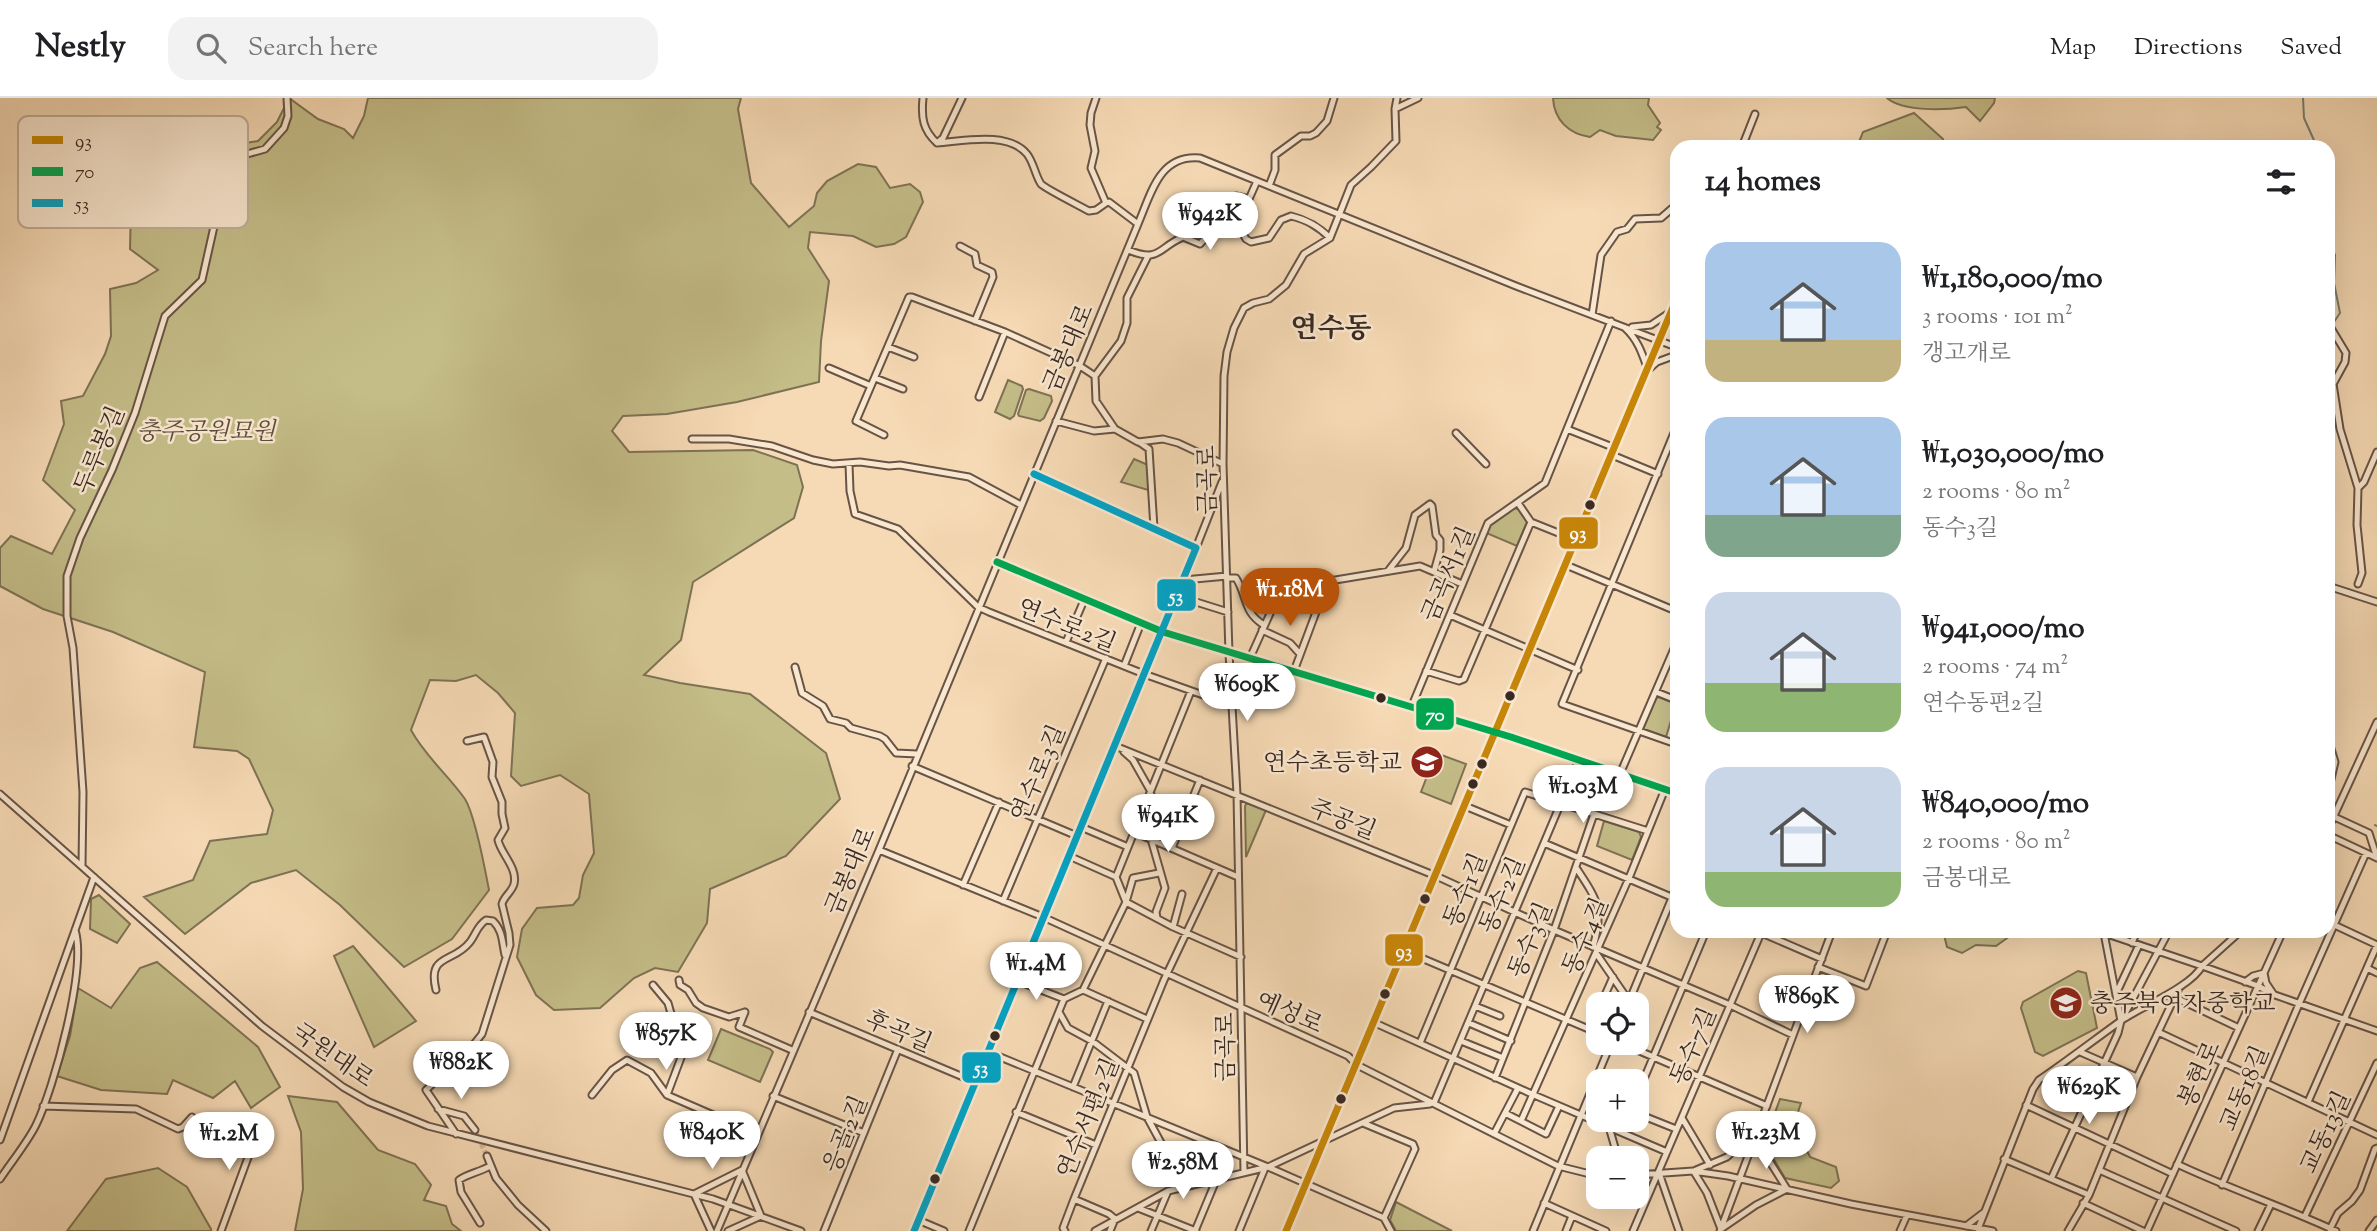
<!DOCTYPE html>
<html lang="en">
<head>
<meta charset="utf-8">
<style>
  body { margin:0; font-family:"Sorts Mill Goudy","Noto Serif KR",serif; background:#f2f2f2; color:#202124; height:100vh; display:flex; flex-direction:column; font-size:26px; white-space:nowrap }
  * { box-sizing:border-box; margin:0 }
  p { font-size:23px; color:#757577 }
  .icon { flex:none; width:38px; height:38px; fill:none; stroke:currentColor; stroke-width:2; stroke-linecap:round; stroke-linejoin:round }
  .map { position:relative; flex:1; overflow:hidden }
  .side { position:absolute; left:1670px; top:42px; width:665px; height:798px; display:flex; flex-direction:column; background:#fff; border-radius:21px; box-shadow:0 7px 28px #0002 }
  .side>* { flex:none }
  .fabs { position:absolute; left:1586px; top:894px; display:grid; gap:14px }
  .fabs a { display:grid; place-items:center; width:63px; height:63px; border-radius:14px; background:#fff; box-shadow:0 7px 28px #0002; font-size:35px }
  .price { position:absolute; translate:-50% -60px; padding:0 16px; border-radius:24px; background:#fff; color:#222; font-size:23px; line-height:46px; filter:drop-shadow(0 2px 4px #0008) }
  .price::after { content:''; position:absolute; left:50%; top:42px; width:21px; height:16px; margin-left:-10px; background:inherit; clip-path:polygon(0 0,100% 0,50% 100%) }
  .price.selected { background:#b45309; color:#fff }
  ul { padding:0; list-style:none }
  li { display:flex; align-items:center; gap:21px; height:175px; padding:0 35px }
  li span { display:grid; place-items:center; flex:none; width:196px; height:140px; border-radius:21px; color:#555 }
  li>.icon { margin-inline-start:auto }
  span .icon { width:84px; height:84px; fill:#fffc; stroke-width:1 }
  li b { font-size:30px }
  h2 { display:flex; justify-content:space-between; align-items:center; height:84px; padding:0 35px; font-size:30px }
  header { display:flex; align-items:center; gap:42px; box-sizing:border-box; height:98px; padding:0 35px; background:#fff; border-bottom:2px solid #e0e0e0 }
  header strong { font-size:33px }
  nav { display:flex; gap:38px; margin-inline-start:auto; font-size:24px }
  .search { width:490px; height:63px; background:#f2f2f2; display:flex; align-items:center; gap:18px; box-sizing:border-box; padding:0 24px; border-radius:21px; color:#757577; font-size:26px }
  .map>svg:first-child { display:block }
  .green { fill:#c4bd88; stroke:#7e7255; stroke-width:2 }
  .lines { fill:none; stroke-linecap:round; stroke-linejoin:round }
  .stream { stroke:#758074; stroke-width:2 }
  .minor-tunnel { stroke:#d0b698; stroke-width:5; stroke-dasharray:5 2.5; stroke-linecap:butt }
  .minor-casing { stroke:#685447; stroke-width:9 }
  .minor { stroke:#f9e7cf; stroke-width:5 }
  .bus-1-casing { stroke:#f9e7cf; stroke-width:12 }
  .bus-2-casing { stroke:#f9e7cf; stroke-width:12 }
  .bus-3-casing { stroke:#f9e7cf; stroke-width:12 }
  .bus-1 { stroke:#c88608; stroke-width:7 }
  .bus-2 { stroke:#00a651; stroke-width:7 }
  .bus-3 { stroke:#03a3c5; stroke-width:7 }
  .bus-dot { fill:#392822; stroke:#f9e7cf; stroke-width:2.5 }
  .labels { text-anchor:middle; stroke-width:5; stroke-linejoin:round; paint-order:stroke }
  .street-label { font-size:24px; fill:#392822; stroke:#f9e7cf }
  .park-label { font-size:24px; font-style:italic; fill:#5c4d3c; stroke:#f9e7cf }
  .poi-label { font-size:24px; fill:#392822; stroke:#f9e7cf; text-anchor:end }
  .quarter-label { font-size:28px; font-weight:bold; fill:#392822; stroke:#f9e7cf }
  .key { fill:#f9e7cf; stroke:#bfae9b; stroke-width:2 }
  .key-label { font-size:19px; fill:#392822 }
  .line-badge { stroke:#f9e7cf; stroke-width:2.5 }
  .badge-label { font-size:19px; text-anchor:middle; font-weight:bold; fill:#fff }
</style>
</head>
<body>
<header>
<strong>Nestly</strong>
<div class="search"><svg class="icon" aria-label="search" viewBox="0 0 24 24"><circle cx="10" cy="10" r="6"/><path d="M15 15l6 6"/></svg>Search here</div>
<nav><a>Map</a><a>Directions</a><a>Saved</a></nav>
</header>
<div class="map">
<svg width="2377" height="1133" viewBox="0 0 2377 1133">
  <rect width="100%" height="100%" fill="#f6dab5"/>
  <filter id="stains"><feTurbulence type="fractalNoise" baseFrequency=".00286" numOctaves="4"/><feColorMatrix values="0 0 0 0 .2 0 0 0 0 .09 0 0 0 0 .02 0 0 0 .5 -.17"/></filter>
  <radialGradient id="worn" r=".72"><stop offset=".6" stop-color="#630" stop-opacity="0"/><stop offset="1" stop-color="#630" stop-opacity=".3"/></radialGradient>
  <path class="green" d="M289,0L318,21L344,31L353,40L364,18L368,0H741L738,11L751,85L789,129L814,108L817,95L827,83L858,66L876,69L890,90L910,86L920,94L923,104L906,139L894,146L876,149L853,138L810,134L808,150L829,183L821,243L819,284L737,304L667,316L623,318L612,333L629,354L753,352L797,367L803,389L794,420L693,484L681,542L644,577L680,585L750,596L826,655L840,701L786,758L710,791L707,825L678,874L655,870L634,880L600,910L554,912L536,897L517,859L522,831L537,810L573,807L579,800L583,777L594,755L589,696L560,677L521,688L511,678L515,615L498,595L476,577L456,583L430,582L411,632C425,658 448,677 465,701C475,717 485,771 489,792L452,841L404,869L340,807L296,772L251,785L185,836L144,799L193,782L210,743L267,736L273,712L249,661L237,653L194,649L205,574L113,534L43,511L0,488V450L11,438L52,456L75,412L43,382L64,326L61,303L83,298L105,256L111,238L110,191L136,185L158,172L130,151L131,108L222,49L258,43L277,24Z
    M1553,0H1649L1648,7L1660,25L1657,29L1661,32L1653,42L1616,38L1600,32L1590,39C1569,36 1554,22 1553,0Z
    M1887,0H1995L1994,5L1980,23L1966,9C1945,12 1903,14 1887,0Z
    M1914,15L1943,41L1945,49H1857L1863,34Z
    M1008,282L1022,288L1023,291L1014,318L1010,321L995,314Z
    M1029,291L1051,298L1052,303L1044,320L1040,323L1019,318L1018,316L1026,292Z
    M1134,361L1148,367L1150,391L1148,392L1121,384Z
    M1512,409L1520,412L1527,424L1517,448L1484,434L1488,425Z
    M1659,599L1676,606L1666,639L1643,631L1656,600Z
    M1436,655L1466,666L1451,706L1421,694Z
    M1247,705L1266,712L1246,759L1245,708Z
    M1604,723L1639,734L1641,739L1632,762L1597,748Z
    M99,797L130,826L117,845L90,831L91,801Z
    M1943,833H2017L1996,848L1976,847L1962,855L1947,849Z
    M353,848L416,923L374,949L334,858Z
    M157,864L258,949L280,989L251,1010L235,983L213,1000L173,982L167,996L101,992L57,978L70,938L78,890L111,910L140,870Z
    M2078,873L2086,875L2097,930L2043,958L2035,954L2021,910L2023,904Z
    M721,931L770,951L773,954L760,984L708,962Z
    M288,998L337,1004L378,1052L415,1066L431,1087L424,1102L446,1108L452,1126L461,1133H295L303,1091L301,1034Z
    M1780,1001L1801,1005L1794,1026L1810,1059L1836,1069L1839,1083L1831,1090L1785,1080L1764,1045Z
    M158,1070L187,1089L211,1131V1133H67L106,1081Z
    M1396,1104L1452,1133H1396L1390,1122Z"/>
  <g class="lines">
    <path class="stream" d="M2303,0L2304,20L2317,49
      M2328,143L2335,157L2334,185L2340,215L2328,233
      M2375,727L2377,728"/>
    <path class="minor-tunnel" d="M475,1032L487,1058"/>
    <defs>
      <path id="minor" d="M923,0C921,20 923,32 937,45C964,43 1008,33 1027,56C1034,65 1035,77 1041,86C1046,91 1080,108 1089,113L1096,112L1106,105
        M1096,0L1091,15L1090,27L1095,53L1091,70L1106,105L1109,104L1138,126
        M1395,11L1418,0
        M937,45L943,40L962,0
        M1742,49L1755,16
        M1269,88L1275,72V57L1301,38H1310L1316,35L1327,23L1334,0
        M1223,121L1239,129L1246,141L1251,144L1269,140L1281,122L1291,118C1307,122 1318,128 1330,140
        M960,148L975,156L977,167L992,174L993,179L975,223
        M1128,152C1161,165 1157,150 1183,139L1200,146L1223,121L1236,98L1249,101L1257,83
        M1592,217L1601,157L1617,134L1627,131L1635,121L1661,120L1676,107
        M2328,225L2346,255L2345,264L2333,286L2340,331L2358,390L2357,427L2362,475L2358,486
        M1632,229L1651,227L1672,213L1676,232
        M1625,230C1638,242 1642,255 1648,272L1657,264L1676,257
        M888,249L914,259
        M829,270L871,288
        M1095,278L1121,243L1127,225V200L1148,158
        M875,280L903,291
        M979,299L1005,234
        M1056,323L1094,333L1115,331L1138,344L1163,341L1178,345L1223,366
        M1676,330L1562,606L1676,646
        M1567,331L1615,350
        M1456,335L1486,366
        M884,337L856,323L909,199H912L1005,234L1080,268L1095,278L1096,303L1115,331
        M692,341H729L772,348L813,362L833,366L860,364L889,368L900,367L969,379L1021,407
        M1139,344L1149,351L1154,430
        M1612,357L1658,376
        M849,366L850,393L855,416L898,431L978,509L989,514L1144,576L1234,608
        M2358,390L2364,384L2377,354
        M1518,405L1531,424L1576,442
        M1196,450L1222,384
        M997,464L1163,534L1511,639L1676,695
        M1566,467L1676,513
        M1388,473L1406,450L1415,417L1430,406L1432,408L1436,437L1440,442V452L1434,474
        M1227,480H1236C1248,500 1243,514 1264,527
        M1184,482L1227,478
        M2328,488L2377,504
        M1177,498L1228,514
        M1450,517L1578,572
        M1262,532L1290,545L1300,556
        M1066,544L1085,500
        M1250,560L1281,491L1420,468L1462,486
        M1124,568L1141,525
        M795,569L802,595L823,608L830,621L846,625L851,630L880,638L885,641L896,655L917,656
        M1294,573L1328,482
        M1426,573L1459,583L1464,581L1531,424
        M1656,594L1676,602
        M1411,610L1488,425L1545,385L1611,223
        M2328,641L2335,664L2328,694
        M1115,648L1436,778L1554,832L1730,907L1793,937
        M1124,654L1133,662L1150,692L1153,707L1151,741L1165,790L1156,814L1157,820
        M912,668L1077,738
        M1620,676L1676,546
        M0,696L262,928L343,989L369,1004L428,1028L713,1101L801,1133
        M1465,708L1511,727
        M2328,716L2369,735L2377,760
        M1081,729L1128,749
        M2328,731L2377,624
        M1134,734L1238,779
        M2328,737L2377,760
        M1544,745L1676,801
        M1172,750L1200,682
        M879,752L1043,819L1348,958L1357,967L1558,1068L1598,1078
        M1069,758L1116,779
        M82,768L83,694L73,550L67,518V478L80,440L112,372L135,315L165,218L202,182L228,66L240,58L265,51L284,30L288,18L287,0
        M1577,771C1598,803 1604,811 1593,849
        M1159,775L1133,780L1126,804L1173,829L1241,859
        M963,787L999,704
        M1003,803L1106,560
        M2328,824L2377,847
        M1173,829L1182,796
        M1757,833L1822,861
        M2098,833L2202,868L2258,888L2275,897L2377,933
        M2221,833L2235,838
        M2132,845L2137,833
        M1405,853L1598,935
        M1596,855L1629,903
        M1818,869L1866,888L1887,833
        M2367,870L2377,875
        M679,882L680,887L688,892L696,905L703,910L729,919L745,914
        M1018,883L1064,901
        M2245,884L2253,878L2264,875L2266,885L2274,897
        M653,887L668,905L674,926L685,949L667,997
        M436,892C427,855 453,866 470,844C476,836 477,828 486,822L493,823C503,833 502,844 505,857
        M1083,892L1147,921
        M2116,896L2139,847
        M2174,899L2239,930
        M1601,906L1613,879
        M1628,906L1676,790
        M1475,908L1500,918
        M745,914L739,929L792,952
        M809,914L975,984
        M1059,914L1068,930L1092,943L1134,975L1147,1019L1185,1089
        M2121,923L2169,833
        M1375,925L1534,997L1667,1054
        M1469,925L1511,943
        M1590,931L1598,913
        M2158,934L2377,1037
        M1461,943L1503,960
        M1420,945L1525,694L1648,733
        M1621,945L1767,1008
        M988,954L1268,1069L1384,1120
        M2080,954L2137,979
        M1495,980L1554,832L1594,716
        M1073,989L1108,903
        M592,997L612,972L627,962L651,975L667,997L757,1036
        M773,998L864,1035
        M1636,1000L1706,833
        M2308,1004L2377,847
        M1434,1005L1579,662
        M2026,1007L2173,1076
        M43,1008L136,1011L178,1031L183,1029L192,1019
        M438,1011L464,1018L475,1032
        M1016,1014L1096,1047
        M1505,1015L1546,1036L1559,1008
        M1636,1015L1676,1031
        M1682,1020L1710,1067
        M1607,1022L1618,1060
        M1521,1023L1629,780L1665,691
        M1363,1025L1413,1046L1415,1051L1384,1120
        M1621,1034L1626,1022
        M1758,1035L1760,1048L1787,1091
        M456,1036L426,992L470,951L482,936L510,847L509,835L502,806C504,798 512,794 514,786C518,770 501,756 498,742L505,730L502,716V704L492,679L493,664L484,639L467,643
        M1494,1036L1518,990
        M0,1042L94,779
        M487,1058L496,1080L518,1107L546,1133
        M2004,1061L2089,1097
        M2177,1066C2230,1091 2284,1109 2336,1133
        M742,1072L761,1118
        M1696,1072L1727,1059L1757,1032
        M2099,1072L2236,1133
        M1694,1074L1707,1095L1721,1131
        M1244,1075L1237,696L1229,555L1223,366L1224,278L1227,254L1234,230L1244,210L1253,205L1269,201L1286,187L1304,156L1330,140L1351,87L1371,69L1396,43L1395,11L1397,0
        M1659,1075L1679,1133
        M1636,1077L1693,1073L1728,1078L1851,1106L1993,1133
        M0,1081C12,1063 27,1045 36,1027C54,990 87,870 75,832
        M2051,1081L2118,935L2121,923L2104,835
        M2222,1087L2299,906L2366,755
        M694,1096L742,1072
        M694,1096L711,1133
        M1074,1101L1109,1116L1115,1121L1110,1133
        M1544,1105L1606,1133
        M2083,1105L2143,1133
        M1138,1110L1196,1133
        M2305,1118L2377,965
        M1384,1120L1391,1133
        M918,1122L944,1133
        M480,1125L461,1094L459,1082C467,1076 480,1074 490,1068
        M1966,1128L1983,1115
        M1721,1131L1756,1107L1787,1091
        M1978,1131L2033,991L2039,982C2067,963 2094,942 2122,922C2143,908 2192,888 2202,868L2241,833
        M2330,1131L2338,1115L2352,1103L2360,1092L2375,1051L2377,1050
        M221,1133L261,1024
        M717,1133L879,752L1138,126C1151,96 1159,56 1200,60L1516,188L1676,249
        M728,1133L761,1118
        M824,1133L898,951
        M914,1133L1196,450L1034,376
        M969,1133L1064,901L1083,892L1126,804L1116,779L1191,593
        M1065,1133L1063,1130L1074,1101L1164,882L1217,770
        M1095,1133L1168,1093L1268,1069L1394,1010L1430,1006
        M1151,1133L1168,1093
        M1195,1133L1217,1080
        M1239,1133L1265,1070
        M1286,1133L1676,202
        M1533,1133L1611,945
        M1566,1133L1572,1118
        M1633,1133L1761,835
        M1720,1133L1832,833
        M1900,1133L1907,1117
        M2068,1133L2089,1097L2137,979L2179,890
        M2147,1133L2283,833
        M2258,1133L2271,1106
        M2369,1133L2377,1122"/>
    </defs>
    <use href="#minor" class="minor-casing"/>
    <use href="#minor" class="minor"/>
    <defs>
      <path id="bus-1" d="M1286,1133L1676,202"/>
      <path id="bus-2" d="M997,464L1163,534L1511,639L1676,695"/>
      <path id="bus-3" d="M914,1133L1196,450L1034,376"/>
    </defs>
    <use href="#bus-1" class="bus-1-casing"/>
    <use href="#bus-2" class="bus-2-casing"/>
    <use href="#bus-3" class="bus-3-casing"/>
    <use href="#bus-1" class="bus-1"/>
    <use href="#bus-2" class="bus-2"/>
    <use href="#bus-3" class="bus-3"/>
  </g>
  <defs>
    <symbol id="school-disc" viewBox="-11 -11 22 22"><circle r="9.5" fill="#8f2418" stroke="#f9e7cf"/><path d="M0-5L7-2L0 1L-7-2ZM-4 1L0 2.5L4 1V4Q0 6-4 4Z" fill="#fff"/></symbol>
  </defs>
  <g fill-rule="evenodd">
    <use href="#school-disc" x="1408" y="645" width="38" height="38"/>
    <use href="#school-disc" x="2047" y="886" width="38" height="38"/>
  </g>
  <g class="bus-dot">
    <circle cx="1590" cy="407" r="6"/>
    <circle cx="1510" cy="598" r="6"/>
    <circle cx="1381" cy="600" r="6"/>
    <circle cx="1482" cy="666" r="6"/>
    <circle cx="1473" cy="686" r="6"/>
    <circle cx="1425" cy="801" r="6"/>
    <circle cx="1385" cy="896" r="6"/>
    <circle cx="995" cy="938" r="6"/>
    <circle cx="1341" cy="1001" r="6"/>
    <circle cx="935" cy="1081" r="6"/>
  </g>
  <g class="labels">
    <g class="street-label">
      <text transform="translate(1068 250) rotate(-67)" y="8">금봉대로</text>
      <text transform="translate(99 352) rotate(-67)" y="8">두루봉길</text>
      <text transform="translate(1207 382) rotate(-91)" y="8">금곡로</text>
      <text transform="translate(1448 476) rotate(-67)" y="8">금곡서1길</text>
      <text transform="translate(1067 527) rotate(22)" y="8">연수로2길</text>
      <text transform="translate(1038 675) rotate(-67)" y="8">연수로3길</text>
      <text transform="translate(1343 721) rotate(22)" y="8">주공길</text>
      <text transform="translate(850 773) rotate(-67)" y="8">금봉대로</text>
      <text transform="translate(1465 792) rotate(-68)" y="8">동수1길</text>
      <text transform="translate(1502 797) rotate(-67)" y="8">동수2길</text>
      <text transform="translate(1585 838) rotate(-67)" y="8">동수4길</text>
      <text transform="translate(1530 842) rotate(-68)" y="8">동수3길</text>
      <text transform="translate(1290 914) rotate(24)" y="8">예성로</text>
      <text transform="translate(899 933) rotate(23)" y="8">후곡길</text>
      <text transform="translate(1693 948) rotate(-67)" y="8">동수7길</text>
      <text transform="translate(1225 949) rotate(-90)" y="8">금곡로</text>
      <text transform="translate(333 957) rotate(35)" y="8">국원대로</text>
      <text transform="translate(2199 976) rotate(-66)" y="8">봉현로</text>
      <text transform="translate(2244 990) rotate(-67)" y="8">교동18길</text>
      <text transform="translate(1088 1020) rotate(-68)" y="8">연수서편2길</text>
      <text transform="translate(2325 1034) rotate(-65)" y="8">교동13길</text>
      <text transform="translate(845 1036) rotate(-68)" y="8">응골2길</text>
    </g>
    <g class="park-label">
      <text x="206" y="341">충주공원묘원</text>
    </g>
    <g class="poi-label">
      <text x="1402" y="672">연수초등학교</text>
      <text x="2090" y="913" text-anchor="start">충주북여자중학교</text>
    </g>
    <g class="quarter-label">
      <text x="1331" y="239">연수동</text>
    </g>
  </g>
  <rect x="18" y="18" width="230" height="112" rx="10" class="key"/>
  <rect x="32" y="38" width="31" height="8" fill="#c88608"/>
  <rect x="32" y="69" width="31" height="9" fill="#00a651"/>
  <rect x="32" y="101" width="31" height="8" fill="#03a3c5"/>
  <g class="key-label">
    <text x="75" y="49">93</text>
    <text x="75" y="80">70</text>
    <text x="75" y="112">53</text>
  </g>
  <g class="line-badge">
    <rect x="1558" y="418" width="41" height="34" rx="7" fill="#c88608"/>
    <rect x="1156" y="480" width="41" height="34" rx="7" fill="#03a3c5"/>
    <rect x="1415" y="599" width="40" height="34" rx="7" fill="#00a651"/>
    <rect x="1384" y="835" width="40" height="34" rx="7" fill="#c88608"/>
    <rect x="961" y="953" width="41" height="33" rx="7" fill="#03a3c5"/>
  </g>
  <g class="badge-label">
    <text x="1578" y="441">93</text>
    <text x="1176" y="504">53</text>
    <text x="1435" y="623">70</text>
    <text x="1404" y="859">93</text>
    <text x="981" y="976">53</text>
  </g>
  <rect width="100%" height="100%" filter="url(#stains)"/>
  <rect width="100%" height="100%" fill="url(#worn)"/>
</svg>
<div class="fabs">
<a><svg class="icon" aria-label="locate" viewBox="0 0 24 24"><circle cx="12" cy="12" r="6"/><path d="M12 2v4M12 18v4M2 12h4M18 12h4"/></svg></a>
<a>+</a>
<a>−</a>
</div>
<b class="price" style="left:1210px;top:154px">₩942K</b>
<b class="price selected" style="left:1290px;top:530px">₩1.18M</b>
<b class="price" style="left:1247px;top:625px">₩609K</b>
<b class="price" style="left:1583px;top:727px">₩1.03M</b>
<b class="price" style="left:1168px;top:756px">₩941K</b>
<b class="price" style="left:1036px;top:904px">₩1.4M</b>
<b class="price" style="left:1807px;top:937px">₩869K</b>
<b class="price" style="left:666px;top:974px">₩857K</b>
<b class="price" style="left:461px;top:1003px">₩882K</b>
<b class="price" style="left:2089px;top:1028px">₩629K</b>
<b class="price" style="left:712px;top:1073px">₩840K</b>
<b class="price" style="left:1766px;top:1073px">₩1.23M</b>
<b class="price" style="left:229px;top:1074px">₩1.2M</b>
<b class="price" style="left:1183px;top:1103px">₩2.58M</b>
<section class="side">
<h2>14 homes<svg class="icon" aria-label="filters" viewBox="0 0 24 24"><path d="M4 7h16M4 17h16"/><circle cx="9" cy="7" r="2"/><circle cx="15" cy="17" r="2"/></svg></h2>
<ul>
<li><span style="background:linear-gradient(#a9c7e8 70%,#c2b280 0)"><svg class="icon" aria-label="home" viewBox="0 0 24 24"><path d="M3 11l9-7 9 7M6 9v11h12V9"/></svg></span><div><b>₩1,180,000/mo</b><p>3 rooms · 101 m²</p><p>갱고개로</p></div></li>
<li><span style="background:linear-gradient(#a9c7e8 70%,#7fa58c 0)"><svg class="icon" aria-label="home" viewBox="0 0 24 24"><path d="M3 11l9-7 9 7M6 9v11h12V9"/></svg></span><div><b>₩1,030,000/mo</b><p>2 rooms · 80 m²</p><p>동수3길</p></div></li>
<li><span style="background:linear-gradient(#c9d6e8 65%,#8fb573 0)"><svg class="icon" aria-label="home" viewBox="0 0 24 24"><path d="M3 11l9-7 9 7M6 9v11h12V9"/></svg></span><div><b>₩941,000/mo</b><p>2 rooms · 74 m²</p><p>연수동편2길</p></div></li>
<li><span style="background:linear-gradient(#c9d6e8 75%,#8fb573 0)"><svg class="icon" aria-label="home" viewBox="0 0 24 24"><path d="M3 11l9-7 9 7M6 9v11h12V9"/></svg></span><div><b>₩840,000/mo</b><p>2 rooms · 80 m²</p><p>금봉대로</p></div></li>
</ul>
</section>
</div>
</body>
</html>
